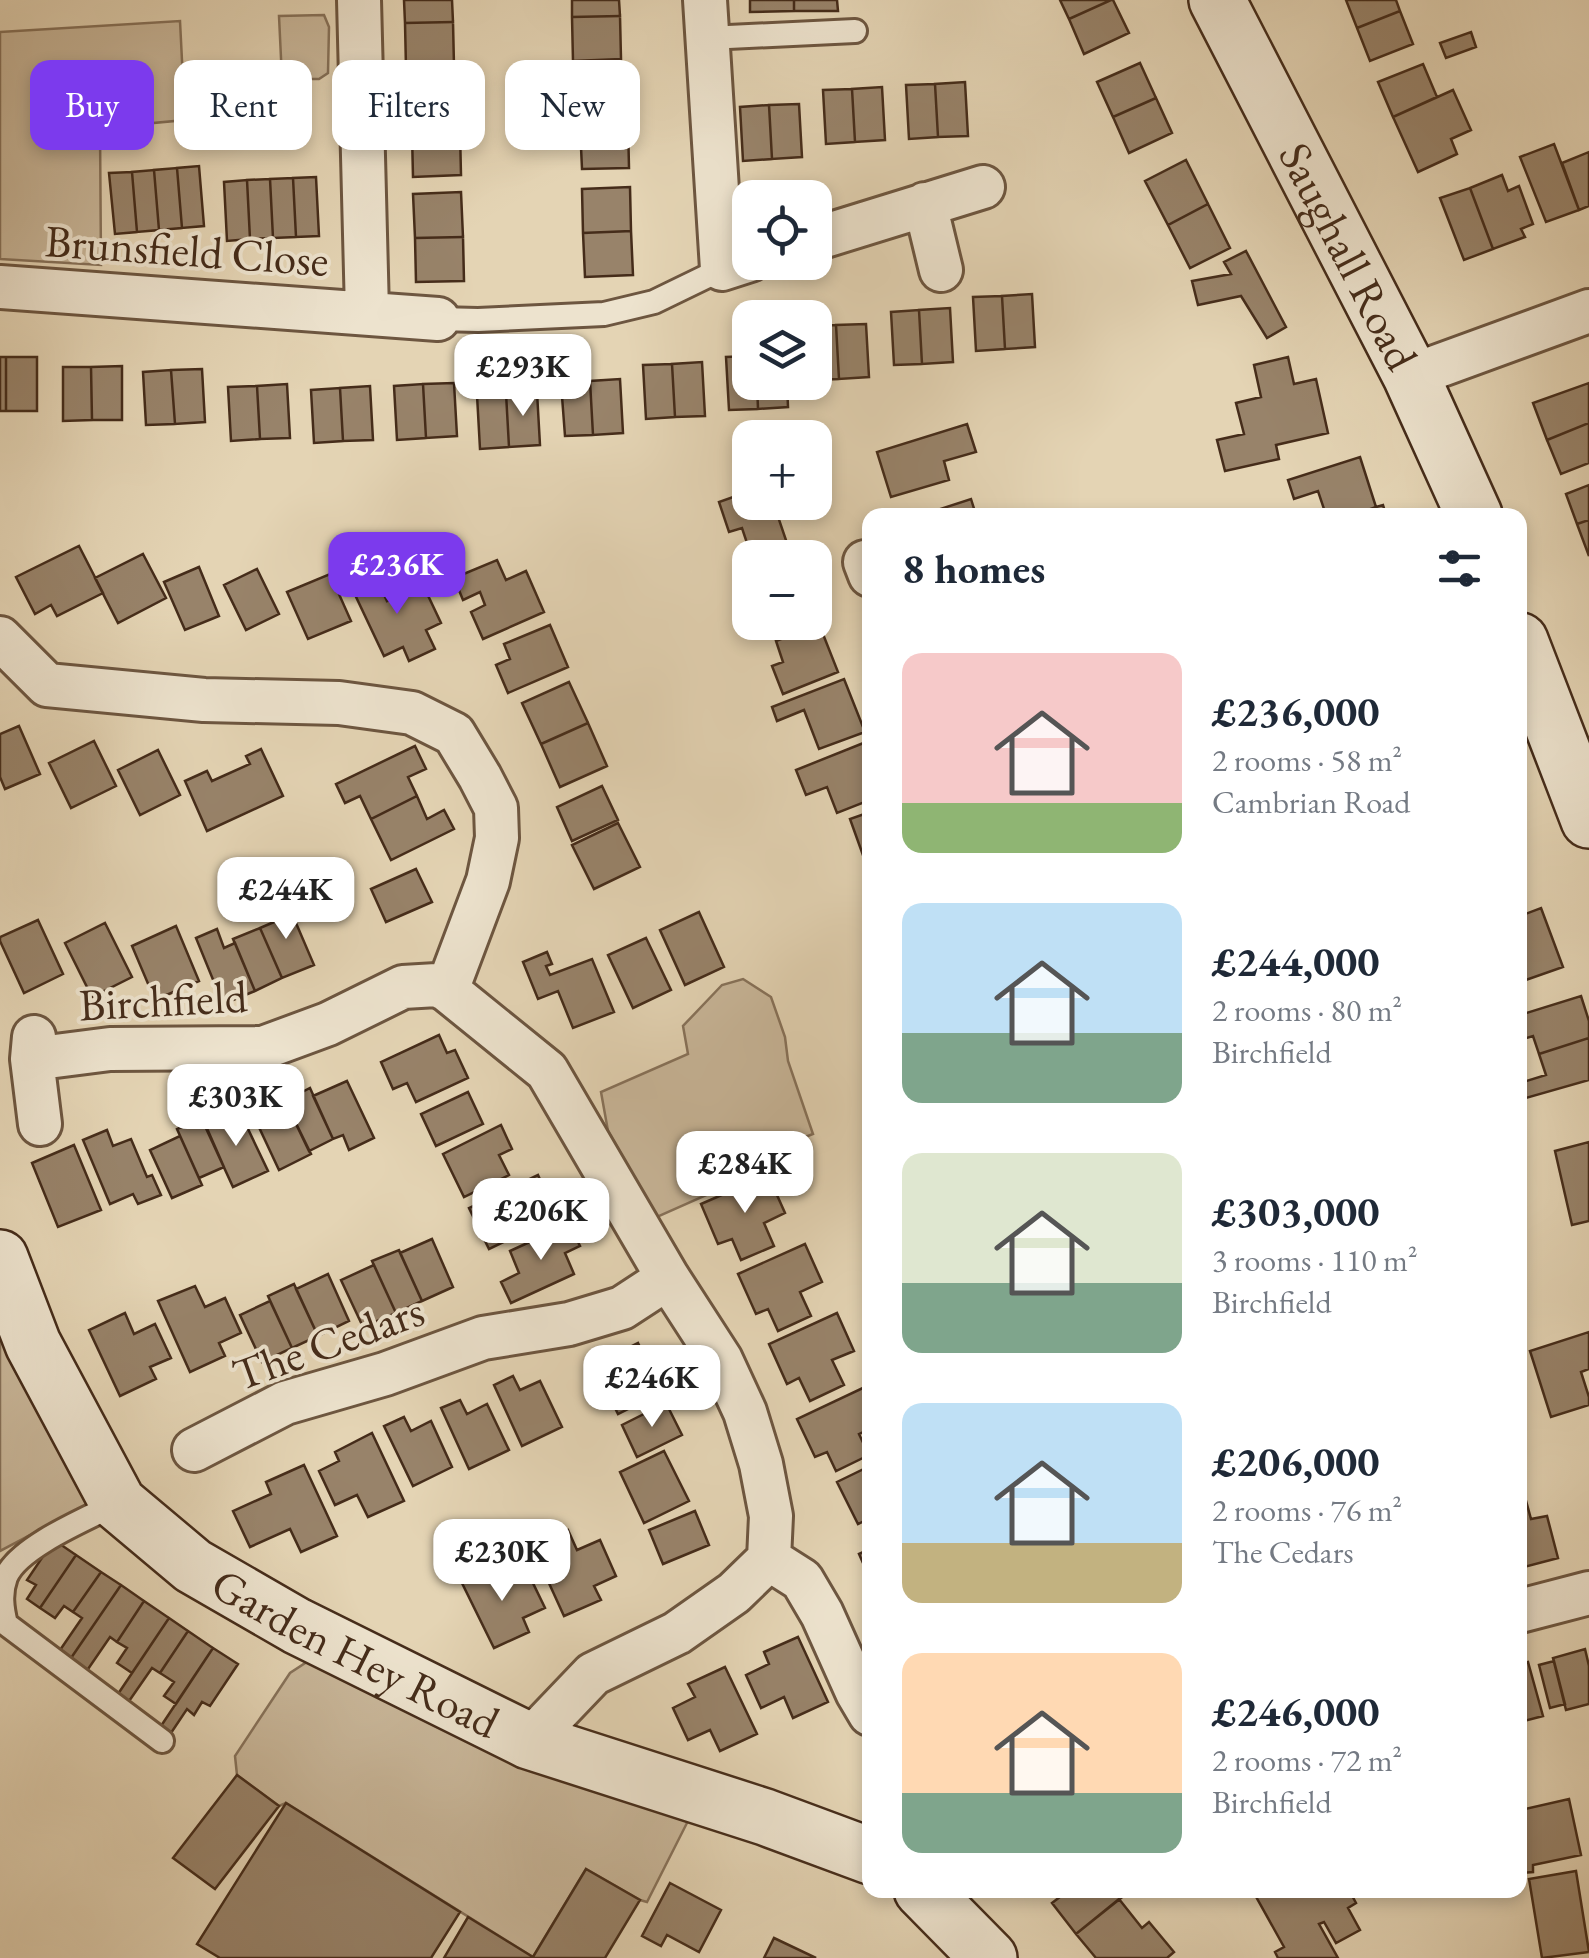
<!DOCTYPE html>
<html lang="en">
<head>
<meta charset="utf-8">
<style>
  body { margin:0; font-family:"EB Garamond",serif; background:#f6f6f7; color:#1f2937; height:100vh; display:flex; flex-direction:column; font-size:38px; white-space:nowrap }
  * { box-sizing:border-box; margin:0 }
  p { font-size:32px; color:#747a83 }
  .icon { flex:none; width:55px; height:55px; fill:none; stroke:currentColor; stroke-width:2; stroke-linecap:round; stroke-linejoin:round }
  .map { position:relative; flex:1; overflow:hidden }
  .side { position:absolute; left:862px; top:508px; width:665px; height:1390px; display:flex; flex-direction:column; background:#fff; border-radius:20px; box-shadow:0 5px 15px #0003 }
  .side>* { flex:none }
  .banner { position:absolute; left:30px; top:60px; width:682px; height:90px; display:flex; gap:20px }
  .fabs { position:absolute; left:732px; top:180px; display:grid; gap:20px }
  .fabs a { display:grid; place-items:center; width:100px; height:100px; border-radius:20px; background:#fff; box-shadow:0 5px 15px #0003; font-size:50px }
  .price { position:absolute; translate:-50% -85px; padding:0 22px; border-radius:20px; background:#fff; color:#222; font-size:32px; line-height:65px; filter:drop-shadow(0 2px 5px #0008) }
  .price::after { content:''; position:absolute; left:50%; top:60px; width:30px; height:22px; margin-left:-15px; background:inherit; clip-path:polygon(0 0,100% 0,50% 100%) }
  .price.on { background:#7c3aed; color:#fff }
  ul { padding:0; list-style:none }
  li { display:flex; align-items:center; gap:30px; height:250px; padding:0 40px }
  li span { display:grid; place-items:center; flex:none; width:280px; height:200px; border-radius:20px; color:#555 }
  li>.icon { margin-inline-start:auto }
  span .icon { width:120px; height:120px; fill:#fffc; stroke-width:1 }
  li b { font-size:42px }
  h2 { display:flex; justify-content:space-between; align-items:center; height:120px; padding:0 40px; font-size:42px }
  .tag { padding:0 35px; border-radius:20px; background:#fff; box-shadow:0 5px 15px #0003; font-size:35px; line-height:90px }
  .tag.on { background:#7c3aed; color:#fff }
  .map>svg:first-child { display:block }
  .green { fill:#c9b79a; stroke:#87725a; stroke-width:2.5 }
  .building { fill:#98836a; stroke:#452c1a; stroke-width:2.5 }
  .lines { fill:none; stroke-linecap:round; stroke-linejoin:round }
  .lane-casing { stroke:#6d5640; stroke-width:28 }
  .street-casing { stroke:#6d5640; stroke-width:48 }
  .secondary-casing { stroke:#452c1a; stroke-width:60 }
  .lane { stroke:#ede3ce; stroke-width:22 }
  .street { stroke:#ede3ce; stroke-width:42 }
  .secondary { stroke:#ede3ce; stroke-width:55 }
  .labels { text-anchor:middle; stroke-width:8; stroke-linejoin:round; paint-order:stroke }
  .street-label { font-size:45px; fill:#452c1a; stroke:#ede3ce }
</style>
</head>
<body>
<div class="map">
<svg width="1589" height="1958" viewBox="0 0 1589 1958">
  <rect width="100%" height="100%" fill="#e4d4b4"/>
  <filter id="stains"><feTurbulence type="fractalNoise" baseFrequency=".002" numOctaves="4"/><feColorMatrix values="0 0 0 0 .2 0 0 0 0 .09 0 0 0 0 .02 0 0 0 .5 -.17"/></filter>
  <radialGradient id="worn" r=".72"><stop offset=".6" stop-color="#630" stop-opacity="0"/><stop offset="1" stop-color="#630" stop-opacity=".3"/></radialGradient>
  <path class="green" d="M324,15L329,27L328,73L319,79H282L279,16Z
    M180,21L185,120L100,128L101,265L0,259V32Z
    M743,979L771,997L785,1037L788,1061L813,1134L800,1139L805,1151L657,1217L608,1131L601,1092L688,1054L683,1026L722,985Z
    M0,1301L87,1505L0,1551Z
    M313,1658L690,1817L647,1902L640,1900L586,1869L533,1957L286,1803L279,1806L237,1775L235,1756L290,1673Z"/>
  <path class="building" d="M404,0H452L453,22L405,23Z
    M572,0H619L620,16L572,17Z
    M750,0H794V11L750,12Z
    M794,0H837L838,11H794Z
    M1060,0H1111L1069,19Z
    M1111,0H1113L1129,33L1084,54L1069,19Z
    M1346,0H1396L1400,11L1357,28Z
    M1400,11L1413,44L1370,61L1357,28Z
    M620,16L621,59L573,61L572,17Z
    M453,22L454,66L406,68L405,23Z
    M1471,32L1476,47L1446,58L1440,43Z
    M1140,63L1156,98L1113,117L1097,82Z
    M1423,64L1437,97L1393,117L1378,82Z
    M627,79L628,123L580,125L579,81Z
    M965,82L968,136L938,137L935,84Z
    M935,84L938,137L909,139L906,85Z
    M458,87L460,132L412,133L411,89Z
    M882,87L885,140L855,142L852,89Z
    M852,89L855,142L826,144L823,90Z
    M1453,90L1471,130L1451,139L1457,154L1418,172L1393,117Z
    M1156,98L1172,133L1129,153L1113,117Z
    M799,104L802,157L772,159L769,105Z
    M769,105L772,159L743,161L740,107Z
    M628,123L629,168L582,169L580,125Z
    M460,132L461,175L413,177L412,133Z
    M1554,144L1579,210L1546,222L1520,157Z
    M1589,152V206L1579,210L1562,163Z
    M1186,160L1208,204L1168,225L1145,181Z
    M199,166L204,226L182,228L177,168Z
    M177,168L182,228L159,230L154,170Z
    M154,170L159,230L137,232L132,172Z
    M132,172L137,232L115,234L109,173Z
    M1502,175L1508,191L1519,186L1533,224L1521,229L1525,237L1493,249L1470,188Z
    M316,177L319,236L296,237L293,178Z
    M293,178L296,237L273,238L270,179Z
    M270,179L273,238L250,239L247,180Z
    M247,180L250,239L227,241L224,182Z
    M630,187L631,231L583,233L582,189Z
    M1470,188L1493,249L1464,260L1440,198Z
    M461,192L463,237L415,238L413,194Z
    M1208,204L1230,248L1190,268L1168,225Z
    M631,231L633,275L585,277L583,233Z
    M463,237L464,281L416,282L415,238Z
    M1246,251L1286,327L1267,338L1241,296L1198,305L1192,281L1231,274L1224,262Z
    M1032,294L1035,347L1005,349L1002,296Z
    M1002,296L1005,349L976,351L973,297Z
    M950,308L953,362L922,364L919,310Z
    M919,310L922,364L894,365L891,312Z
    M866,324L869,377L839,379L836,325Z
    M836,325L839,379L815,380V326Z
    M750,356V382H757L758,409L729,410L726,357Z
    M0,357H6V411H0Z
    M6,357H37V411H6Z
    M1288,357L1294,384L1316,379L1328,433L1276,445L1279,459L1225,471L1217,440L1244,434L1236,403L1261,397L1254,365Z
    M702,362L705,416L675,417L672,364Z
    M672,364L675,417L646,419L643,365Z
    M122,366V420H92L91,367Z
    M63,367H91L92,420L63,421Z
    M202,369L205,422L175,424L171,370Z
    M171,370L175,424L146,425L143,372Z
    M620,379L623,433L593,435L590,381Z
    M590,381L593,435L565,436L561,383Z
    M757,382H787L788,407L758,409Z
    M454,383L457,436L426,438L423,384Z
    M1589,383V423L1547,440L1533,403Z
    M287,384L290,438L260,439L257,386Z
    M423,384L426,438L397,440L394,386Z
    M257,386L260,439L231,441L228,387Z
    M370,386L373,440L343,441L340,388Z
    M340,388L343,441L314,443L311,390Z
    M537,392L540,445L509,447L506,393Z
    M506,393L509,447L480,449L477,395Z
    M1589,423V463L1561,474L1547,440Z
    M967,424L976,452L944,461L949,480L891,497L877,452Z
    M1360,457L1376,507L1354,515H1326L1318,491L1294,499L1288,480Z
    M1589,485V520L1577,524L1566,494Z
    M750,491V502H773L789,549L763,558H752L742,528L729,532L719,502Z
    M971,499L976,515H922Z
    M1383,505L1386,515H1354L1376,507Z
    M1589,520V556L1577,524Z
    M79,546L103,593L57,616L51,605L35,614L16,577Z
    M143,554L166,598L118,623L95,578Z
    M497,560L506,580L526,571L544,612L483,639L471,612L485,605L480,592L463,600L454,578Z
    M199,567L219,616L185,630L164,582Z
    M257,569L279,614L246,630L224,585Z
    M373,571L387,601L423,585L441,623L426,630L435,649L409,661L403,647L384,656L349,582Z
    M330,574L351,621L308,639L287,592Z
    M819,624L838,672L783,694L772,666L783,662L776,641Z
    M550,625L568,667L508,693L496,665L510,659L504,644Z
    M844,679L865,732L819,749L804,710L777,721L772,707Z
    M569,682L588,723L541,744L522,703Z
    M588,723L607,766L560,787L541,744Z
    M19,726L40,774L5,789L0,777V734Z
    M94,741L116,786L71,808L49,763Z
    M866,742L870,753V800L837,813L827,787L806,795L796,770Z
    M415,746L426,769L408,777L417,796L371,819L360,796L345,803L336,784Z
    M261,749L283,796L207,831L185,781L207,771L212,781L250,764L246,756Z
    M158,750L180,795L140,815L118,770Z
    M602,786L618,820L572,841L557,807Z
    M417,796L427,819L444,810L454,829L391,860L371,819Z
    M870,812V871L869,872L850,819Z
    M618,823L640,867L594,889L572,845Z
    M416,869L432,902L386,922L371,889Z
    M287,902L314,965L282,978L260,928L274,922L268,910Z
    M1541,908L1563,967L1520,982V916Z
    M699,912L724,967L685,985L660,930Z
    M38,920L63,974L24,993L0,941V937Z
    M105,923L132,977L92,997L65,943Z
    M176,926L199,981L155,1000L132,946Z
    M260,928L282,978L255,991L233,939Z
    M217,929L224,948L235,943L255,991L223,1004L196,938Z
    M646,938L671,990L633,1008L608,955Z
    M547,952L552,964L546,966L550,975L592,959L614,1012L573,1028L558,991L538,999L523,962Z
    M1581,996L1589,1021V1038L1539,1054L1533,1036L1520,1040V1015Z
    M439,1035L447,1053L455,1050L468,1078L416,1102L407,1083L393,1089L381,1062Z
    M1589,1038V1080L1522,1099L1520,1083L1546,1075L1539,1054Z
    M347,1081L374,1138L349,1150L343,1135L333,1139L313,1096Z
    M310,1088L333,1139L309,1151L285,1101Z
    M468,1092L483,1124L436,1146L421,1114Z
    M288,1107L311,1154L279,1170L257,1123Z
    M239,1110L268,1171L233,1187L205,1126Z
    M202,1117L224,1167L199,1178L177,1129Z
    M501,1125L512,1149L499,1155L509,1175L464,1197L443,1154Z
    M107,1130L113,1146L131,1139L147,1177L152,1175L161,1195L138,1204L133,1194L110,1204L83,1140Z
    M180,1136L202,1185L172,1198L150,1150Z
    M1589,1142V1221L1572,1225L1555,1151Z
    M74,1145L101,1210L58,1227L32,1163Z
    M538,1175L549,1199L535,1205L543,1223L489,1249L469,1208Z
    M768,1175L785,1213L764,1223L774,1246L741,1260L732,1239L718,1244L701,1204Z
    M569,1224L580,1246L565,1253L574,1274L511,1303L501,1282L519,1273L510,1251Z
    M432,1239L453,1287L422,1301L400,1253Z
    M805,1244L822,1282L800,1292L811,1316L778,1331L768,1309L756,1314L738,1274Z
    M399,1250L422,1301L396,1313L372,1261Z
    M374,1265L396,1313L363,1327L341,1280Z
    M328,1274L349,1321L318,1336L296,1289Z
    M294,1284L318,1336L292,1348L268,1296Z
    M195,1286L205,1307L225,1298L241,1333L219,1343L225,1356L190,1372L158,1301Z
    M270,1301L292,1348L262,1362L240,1315Z
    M125,1313L134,1334L155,1324L171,1358L150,1367L156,1379L120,1396L89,1330Z
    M837,1313L854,1351L832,1360L844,1385L810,1401L799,1378L787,1384L769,1344Z
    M1589,1332V1369L1581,1372L1589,1397V1405L1551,1417L1530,1351Z
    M638,1343L662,1392L618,1414L594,1365Z
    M513,1376L520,1390L540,1381L562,1427L522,1446L494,1385Z
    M865,1387L870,1397V1429L859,1434L869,1455L836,1471L827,1452L815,1457L797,1419Z
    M460,1400L467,1414L487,1404L509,1450L469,1469L441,1408Z
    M666,1403L682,1435L637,1457L622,1425Z
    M404,1417L411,1431L431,1421L452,1467L413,1486L384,1426Z
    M372,1433L404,1501L368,1517L357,1495L335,1505L319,1471L339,1461L335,1452Z
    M664,1451L689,1501L644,1523L620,1472Z
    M304,1465L337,1536L301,1552L290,1529L250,1547L233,1511L271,1494L266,1482Z
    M870,1466V1518L858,1524L837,1482Z
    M1525,1497L1531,1519L1547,1516L1558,1558L1520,1568V1498Z
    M695,1511L709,1545L663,1564L649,1530Z
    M568,1530L577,1550L600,1540L616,1576L594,1586L601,1600L564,1616L532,1546Z
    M54,1540L76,1555L40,1608L27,1599L36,1585L27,1580Z
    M870,1549V1579L859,1554Z
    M76,1555L101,1572L73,1612L64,1606L55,1618L40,1608Z
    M496,1564L507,1585L529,1575L545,1608L523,1618L529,1632L494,1648L461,1581Z
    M101,1572L121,1585L69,1661L58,1653L82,1618L73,1612Z
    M121,1585L144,1601L117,1642L110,1637L86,1672L69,1661Z
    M144,1601L169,1618L132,1673L117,1663L127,1648L117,1642Z
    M169,1618L188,1631L160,1673L152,1668L127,1704L116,1697Z
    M188,1631L213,1648L176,1704L164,1696L174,1682L160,1673Z
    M798,1637L828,1702L793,1718L784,1697L761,1708L746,1675L769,1664L764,1652Z
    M213,1648L238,1664L210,1706L202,1702L194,1715L187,1709L171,1733L161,1726Z
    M1585,1649L1589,1666V1704L1566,1710L1553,1658Z
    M1554,1661L1565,1704L1550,1708L1539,1665Z
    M1528,1662L1543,1716L1520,1722V1664Z
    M725,1667L757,1734L720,1751L710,1730L688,1740L673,1708L695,1697L688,1684Z
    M237,1775L279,1806L215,1889L173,1858Z
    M1569,1799L1581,1855L1533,1865V1872L1520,1873V1827H1525L1521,1810Z
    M286,1803L460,1912L431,1958H220L197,1944Z
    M586,1869L640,1900L605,1958H444L468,1917L533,1957Z
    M1576,1871L1589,1952L1542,1958L1529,1879Z
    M670,1883L721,1910L699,1952L667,1935L661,1946L642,1936Z
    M1069,1890H1123L1126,1894L1076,1934L1052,1903Z
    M1258,1890H1349L1356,1903L1348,1908L1360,1930L1336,1943L1324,1922L1319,1924L1338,1958H1278L1275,1952L1284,1947L1254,1893Z
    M1119,1899L1142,1928L1149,1922L1174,1952L1167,1958H1096L1076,1934Z
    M774,1938L816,1958H764Z"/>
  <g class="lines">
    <defs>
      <path id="lane" d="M708,38L855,31
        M438,319L478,320L604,314L654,302L722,269
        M118,1503C88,1518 18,1547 6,1577C0,1593 2,1608 6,1624L162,1741"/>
      <path id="street" d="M359,0L367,312
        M705,0L722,269L750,260
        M925,204L941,270
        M815,239L983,187
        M0,287L438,319
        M1411,376L1589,311
        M865,562L870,575
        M0,638L47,685L204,700L339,703L412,713L454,734L480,777L496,808L497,838L488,881L447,990
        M34,1037L32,1059L40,1124
        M32,1059L110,1049L263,1048L328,1024L403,987L437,985L447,990L547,1071L668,1278L721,1360L745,1412L761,1464L771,1516L769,1559L734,1593L677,1633L593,1674L529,1741
        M194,1450L285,1403L385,1374L483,1338L569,1324L622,1308L668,1278
        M769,1559L802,1580L822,1614L857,1692L870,1714
        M1520,1611L1589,1593"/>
      <g id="secondary">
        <path id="s1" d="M1217,0L1411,376L1474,515"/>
        <path d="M1520,641L1589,820"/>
        <path id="s2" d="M0,1258L33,1344L118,1503L193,1566L297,1626L529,1741L765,1817L870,1856"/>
        <path d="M922,1890L989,1958"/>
      </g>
    </defs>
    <use href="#lane" class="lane-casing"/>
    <use href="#street" class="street-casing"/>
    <use href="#secondary" class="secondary-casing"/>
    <use href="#lane" class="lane"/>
    <use href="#street" class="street"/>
    <use href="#secondary" class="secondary"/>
  </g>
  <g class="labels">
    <g class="street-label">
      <text transform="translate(187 250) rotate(4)" y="16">Brunsfield Close</text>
      <text dy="16" stroke="none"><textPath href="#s1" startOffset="288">Saughall Road</textPath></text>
      <text transform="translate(163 1000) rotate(-3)" y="16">Birchfield</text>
      <text transform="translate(328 1342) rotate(-20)" y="16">The Cedars</text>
      <text dy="16" stroke="none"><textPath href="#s2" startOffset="555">Garden Hey Road</textPath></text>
    </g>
  </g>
  <rect width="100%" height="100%" filter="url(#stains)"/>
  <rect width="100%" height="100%" fill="url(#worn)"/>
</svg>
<div class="fabs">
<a><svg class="icon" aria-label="locate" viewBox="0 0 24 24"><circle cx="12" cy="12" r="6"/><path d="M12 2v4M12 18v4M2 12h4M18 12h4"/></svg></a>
<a><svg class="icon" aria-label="layers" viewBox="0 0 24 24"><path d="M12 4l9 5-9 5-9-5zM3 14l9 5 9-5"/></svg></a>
<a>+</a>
<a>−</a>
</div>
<b class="price" style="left:523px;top:419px">£293K</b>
<b class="price on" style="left:397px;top:617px">£236K</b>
<b class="price" style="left:286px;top:942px">£244K</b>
<b class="price" style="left:236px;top:1149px">£303K</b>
<b class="price" style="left:745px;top:1216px">£284K</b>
<b class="price" style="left:541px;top:1263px">£206K</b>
<b class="price" style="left:652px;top:1430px">£246K</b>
<b class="price" style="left:502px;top:1604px">£230K</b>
<div class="banner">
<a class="tag on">Buy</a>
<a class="tag">Rent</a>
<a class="tag">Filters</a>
<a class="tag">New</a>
</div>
<section class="side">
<h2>8 homes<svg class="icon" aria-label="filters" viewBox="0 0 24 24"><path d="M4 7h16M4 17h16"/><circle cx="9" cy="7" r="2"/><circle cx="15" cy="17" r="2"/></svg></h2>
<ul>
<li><span style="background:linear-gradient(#f6c9c9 75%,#8fb573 0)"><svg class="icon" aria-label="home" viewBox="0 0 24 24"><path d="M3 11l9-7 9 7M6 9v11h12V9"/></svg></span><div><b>£236,000</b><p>2 rooms · 58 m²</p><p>Cambrian Road</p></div></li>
<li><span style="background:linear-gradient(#bfe0f5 65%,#7fa58c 0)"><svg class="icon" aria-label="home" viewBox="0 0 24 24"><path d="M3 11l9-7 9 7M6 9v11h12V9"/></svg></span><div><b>£244,000</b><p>2 rooms · 80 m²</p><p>Birchfield</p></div></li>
<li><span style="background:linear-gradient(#dfe7d0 65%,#7fa58c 0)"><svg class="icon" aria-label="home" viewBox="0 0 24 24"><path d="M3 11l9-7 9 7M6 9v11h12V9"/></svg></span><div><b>£303,000</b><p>3 rooms · 110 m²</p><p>Birchfield</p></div></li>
<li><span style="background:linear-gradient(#bfe0f5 70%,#c2b280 0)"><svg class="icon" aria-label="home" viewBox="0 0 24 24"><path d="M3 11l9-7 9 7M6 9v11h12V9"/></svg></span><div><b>£206,000</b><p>2 rooms · 76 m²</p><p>The Cedars</p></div></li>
<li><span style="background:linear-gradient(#ffd9b3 70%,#7fa58c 0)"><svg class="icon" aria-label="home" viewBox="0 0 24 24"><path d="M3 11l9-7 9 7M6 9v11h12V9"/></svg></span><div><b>£246,000</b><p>2 rooms · 72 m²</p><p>Birchfield</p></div></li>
</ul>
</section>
</div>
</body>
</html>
